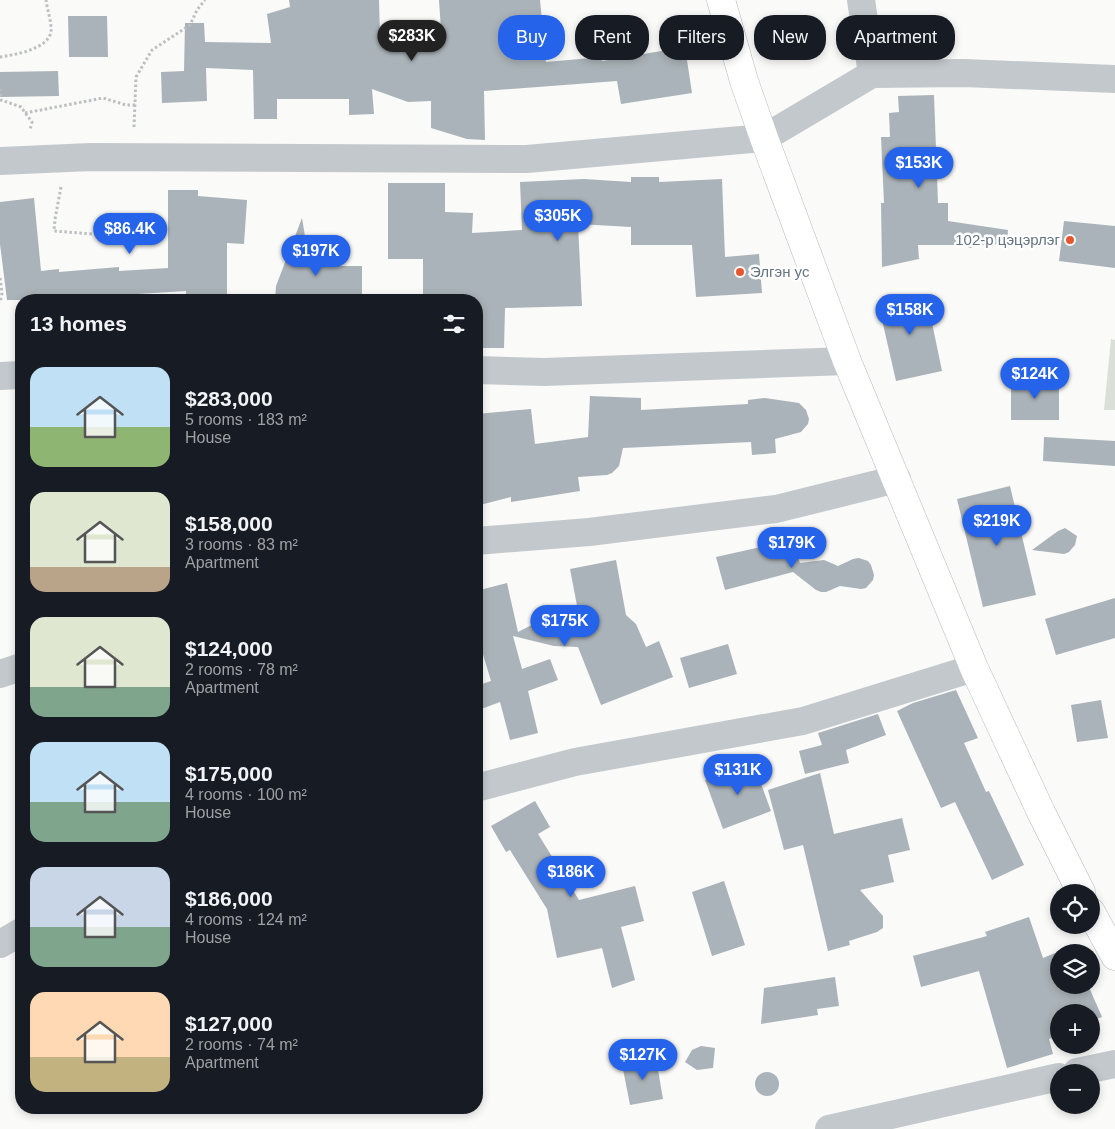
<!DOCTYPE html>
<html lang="en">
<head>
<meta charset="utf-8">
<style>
  body { margin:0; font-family:Helvetica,sans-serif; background:#20242c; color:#f1f3f6; height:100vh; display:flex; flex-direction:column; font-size:19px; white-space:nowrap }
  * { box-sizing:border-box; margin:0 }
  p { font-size:16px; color:#9ea1a6 }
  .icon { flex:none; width:28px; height:28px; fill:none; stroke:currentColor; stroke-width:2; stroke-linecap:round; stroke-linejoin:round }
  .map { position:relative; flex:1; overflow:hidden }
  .drawer { position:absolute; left:15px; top:294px; width:468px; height:820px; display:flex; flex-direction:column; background:#171b24; border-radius:20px; box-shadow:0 2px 8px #0003 }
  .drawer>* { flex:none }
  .hud { position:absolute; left:498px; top:15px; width:475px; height:45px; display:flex; gap:10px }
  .tools { position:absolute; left:1050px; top:884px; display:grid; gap:10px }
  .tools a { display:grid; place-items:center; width:50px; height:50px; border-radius:50%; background:#171b24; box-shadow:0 2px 8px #0003; font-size:25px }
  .price { position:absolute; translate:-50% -42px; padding:0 11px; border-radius:18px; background:#2563eb; color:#fff; font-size:16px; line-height:32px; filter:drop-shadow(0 1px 2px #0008) }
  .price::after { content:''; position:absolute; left:50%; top:30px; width:15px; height:11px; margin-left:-8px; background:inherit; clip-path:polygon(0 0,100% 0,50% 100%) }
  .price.selected { background:#222; color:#fff }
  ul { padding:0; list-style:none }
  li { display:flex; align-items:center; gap:15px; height:125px; padding:0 15px }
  li span { display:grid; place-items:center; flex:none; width:140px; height:100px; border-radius:15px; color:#555 }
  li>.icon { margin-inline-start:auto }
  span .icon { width:60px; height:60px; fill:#fffc; stroke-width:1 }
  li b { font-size:21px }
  h2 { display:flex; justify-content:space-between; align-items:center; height:60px; padding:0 15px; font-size:21px }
  .chip { padding:0 18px; border-radius:20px; background:#171b24; box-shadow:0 2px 8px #0003; font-size:18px; line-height:45px }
  .chip.selected { background:#2563eb; color:#fff }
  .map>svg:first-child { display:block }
  .green { fill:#dadfd7 }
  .building { fill:#aab3b9 }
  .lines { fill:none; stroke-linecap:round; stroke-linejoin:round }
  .major-casing { stroke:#b5babe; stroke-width:29 }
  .path { stroke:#bbbfc2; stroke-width:3; stroke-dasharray:2.5 2.5; stroke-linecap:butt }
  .minor { stroke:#c3c8cc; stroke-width:28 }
  .major { stroke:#fff; stroke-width:28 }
  .poi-dot { fill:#e4572e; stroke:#fff; stroke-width:2 }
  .labels { text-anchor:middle; stroke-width:5; stroke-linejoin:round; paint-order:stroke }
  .poi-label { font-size:15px; fill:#657683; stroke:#fff; text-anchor:end }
</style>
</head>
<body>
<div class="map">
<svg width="1115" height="1129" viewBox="0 0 1115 1129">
  <rect width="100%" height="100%" fill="#fafaf8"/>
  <path class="green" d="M1111,339L1115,340V410H1104Z"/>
  <path class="building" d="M289,0H379L380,36L442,45L439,0H540L546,62L602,57V61L685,47L692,93L621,104L617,81L484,91L485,140L467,139L431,128V101L408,102L372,89L374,114L349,115V99H277V119H254L253,70L206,68L207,101L162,103L161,72L184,71L185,23H204L205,42L271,43L267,14L290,7Z
    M68,16H107L108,57H69Z
    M58,71L59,96L0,97V72Z
    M934,95L938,203H948V221L1008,230L1007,244L975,245L971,248L958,245H918L919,259L882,267L881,203H884L881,137H890L889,113L899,112L898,96Z
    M631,177H659V182L722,179L725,257L759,254L762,293L696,297L692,245H631V227L578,224L582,306L505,308L504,348H477V300H423V259H388V183H445V212L473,213L472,233L522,230L520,182L584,179L631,182Z
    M168,190H198V196L247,200L244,244L227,243V299L186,298V291L121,295L122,300H7L0,244V202L34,198L41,271L59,269V272L119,267V271L168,268Z
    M302,218L310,266H362V300H275L276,286Z
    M1064,221L1115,226V268L1059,261Z
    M926,294L942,371L896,381L883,324L882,296Z
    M1011,380H1059V420H1011Z
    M590,396L641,398V410L748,404V400L765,398L799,403L806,410L809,419L808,424L801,432L775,439L776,453L752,455L751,442L623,448L619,466L612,473L607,475L578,477L580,491L511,502V497L476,506V414L531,409L535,444L588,437Z
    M1044,437L1115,441V466L1043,461Z
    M1010,486L1036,595L983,607L957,499Z
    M1065,528L1077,536L1075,545L1069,552L1064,554L1032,550L1058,531Z
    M792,540L800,563L824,560L838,566L853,559L859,558L868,561L871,565L874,575L873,580L866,588L861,589L840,586L826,592H821L816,590L793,572L725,590L716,557L770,545L771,548Z
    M616,560L626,615L636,624L646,647L659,641L673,677L601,705L578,647L554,646L513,636L522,669L550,659L558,680L528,691L538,733L510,740L500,702L476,711V686L491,681L476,631V591L507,583L518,632L551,615L578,611L570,569Z
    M1115,598V638L1056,655L1045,619Z
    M728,644L737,674L689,688L680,658Z
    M956,690L978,738L964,743L986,792L989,791L1024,865L992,880L955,802L941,808L897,711L913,703Z
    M1101,700L1108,738L1077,742L1071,705Z
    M878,714L886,735L846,750L849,763L805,774L799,751L822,745L818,733Z
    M753,762L771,811L723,829L705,780Z
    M820,773L834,834L902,818L910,850L888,855L894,882L860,890L883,916V928L877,932L849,941L850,945L828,951L803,845L784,850L768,790Z
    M535,801L550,827L538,834L579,900L635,886L644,921L621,927L635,980L612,988L602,948L557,958L547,909L510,850L506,852L491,826Z
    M724,881L745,945L712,956L692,892Z
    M1029,917L1043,958L1072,946L1075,952H1059V985H1088L1102,1017L1091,1021V1012H1059V1035L1049,1039L1053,1054L1007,1068L979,971L921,987L913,956L987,936L985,932Z
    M835,977L839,1006L817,1009L818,1015L761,1024L764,988Z
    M701,1046L715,1048L713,1068L697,1070L685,1062L692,1050Z
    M656,1058L663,1099L630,1105L622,1064Z
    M755 1084a12 12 0 1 1 24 0a12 12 0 1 1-24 0Z"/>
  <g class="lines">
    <defs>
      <path id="major" d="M721,0L744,81L764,138L847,361L974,668L1041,812L1081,892
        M1091,912L1115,956"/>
    </defs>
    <use href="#major" class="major-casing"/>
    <path class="path" d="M0,57C14,55 48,49 51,32C52,23 47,9 46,0
      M0,89L1,100L21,107L32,122L30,130
      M25,113L103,98L126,105H135
      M134,127L136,77L152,50L190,25L197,10L205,0
      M61,187L55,219L54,231L92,234L119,233L137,238
      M0,278L2,293L0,303"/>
    <path class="minor" d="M861,0L872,74
      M0,161L91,157L527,159L764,138L872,74L964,73L1115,79
      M476,370L544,372L847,361
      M0,376L21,375
      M476,541L589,532L776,509L897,479
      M0,674L21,667
      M476,788L575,762L803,721L974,668
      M0,944L21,932
      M1077,1072L1115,1064
      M829,1129L1059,1077"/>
    <use href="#major" class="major"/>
  </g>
  <g class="poi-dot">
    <circle cx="1070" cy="240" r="5"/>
    <circle cx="740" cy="272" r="5"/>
  </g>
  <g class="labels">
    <g class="poi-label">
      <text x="1060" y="245">102-р цэцэрлэг</text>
      <text x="750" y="277" text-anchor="start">Элгэн ус</text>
    </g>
  </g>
</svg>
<div class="tools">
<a><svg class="icon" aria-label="locate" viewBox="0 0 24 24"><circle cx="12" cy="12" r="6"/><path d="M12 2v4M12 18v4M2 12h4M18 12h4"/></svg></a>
<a><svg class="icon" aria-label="layers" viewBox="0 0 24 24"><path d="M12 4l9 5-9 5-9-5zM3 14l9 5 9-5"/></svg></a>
<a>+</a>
<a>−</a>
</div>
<b class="price selected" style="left:412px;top:62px">$283K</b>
<b class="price" style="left:919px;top:189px">$153K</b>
<b class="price" style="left:558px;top:242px">$305K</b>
<b class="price" style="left:130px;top:255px">$86.4K</b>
<b class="price" style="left:316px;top:277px">$197K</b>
<b class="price" style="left:910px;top:336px">$158K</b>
<b class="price" style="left:1035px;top:400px">$124K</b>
<b class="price" style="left:997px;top:547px">$219K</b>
<b class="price" style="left:792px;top:569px">$179K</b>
<b class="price" style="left:565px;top:647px">$175K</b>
<b class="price" style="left:738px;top:796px">$131K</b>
<b class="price" style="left:571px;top:898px">$186K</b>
<b class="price" style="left:643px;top:1081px">$127K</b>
<div class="hud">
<a class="chip selected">Buy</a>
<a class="chip">Rent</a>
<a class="chip">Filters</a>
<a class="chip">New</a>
<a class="chip">Apartment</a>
</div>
<section class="drawer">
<h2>13 homes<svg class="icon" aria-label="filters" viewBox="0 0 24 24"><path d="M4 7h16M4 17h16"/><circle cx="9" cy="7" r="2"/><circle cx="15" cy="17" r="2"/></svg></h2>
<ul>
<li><span style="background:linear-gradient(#bfe0f5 60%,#8fb573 0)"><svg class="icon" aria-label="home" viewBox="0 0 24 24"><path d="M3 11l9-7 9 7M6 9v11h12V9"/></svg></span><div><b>$283,000</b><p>5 rooms · 183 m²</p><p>House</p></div></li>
<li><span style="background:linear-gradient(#dfe7d0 75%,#b9a48a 0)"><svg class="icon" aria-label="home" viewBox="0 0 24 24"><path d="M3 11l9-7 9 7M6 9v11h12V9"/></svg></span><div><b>$158,000</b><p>3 rooms · 83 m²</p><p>Apartment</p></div></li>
<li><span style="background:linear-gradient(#dfe7d0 70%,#7fa58c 0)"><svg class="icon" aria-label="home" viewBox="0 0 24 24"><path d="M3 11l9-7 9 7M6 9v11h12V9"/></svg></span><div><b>$124,000</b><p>2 rooms · 78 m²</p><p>Apartment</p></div></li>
<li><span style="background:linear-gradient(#bfe0f5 60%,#7fa58c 0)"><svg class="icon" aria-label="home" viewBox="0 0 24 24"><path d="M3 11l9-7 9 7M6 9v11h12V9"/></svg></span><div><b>$175,000</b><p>4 rooms · 100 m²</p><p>House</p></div></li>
<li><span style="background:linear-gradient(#c9d6e8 60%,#7fa58c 0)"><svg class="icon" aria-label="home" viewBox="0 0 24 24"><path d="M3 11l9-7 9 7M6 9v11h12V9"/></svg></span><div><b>$186,000</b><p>4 rooms · 124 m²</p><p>House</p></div></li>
<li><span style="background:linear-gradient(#ffd9b3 65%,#c2b280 0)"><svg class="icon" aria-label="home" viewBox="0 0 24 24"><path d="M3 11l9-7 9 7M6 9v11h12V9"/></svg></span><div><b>$127,000</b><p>2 rooms · 74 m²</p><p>Apartment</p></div></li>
</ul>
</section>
</div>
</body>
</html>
